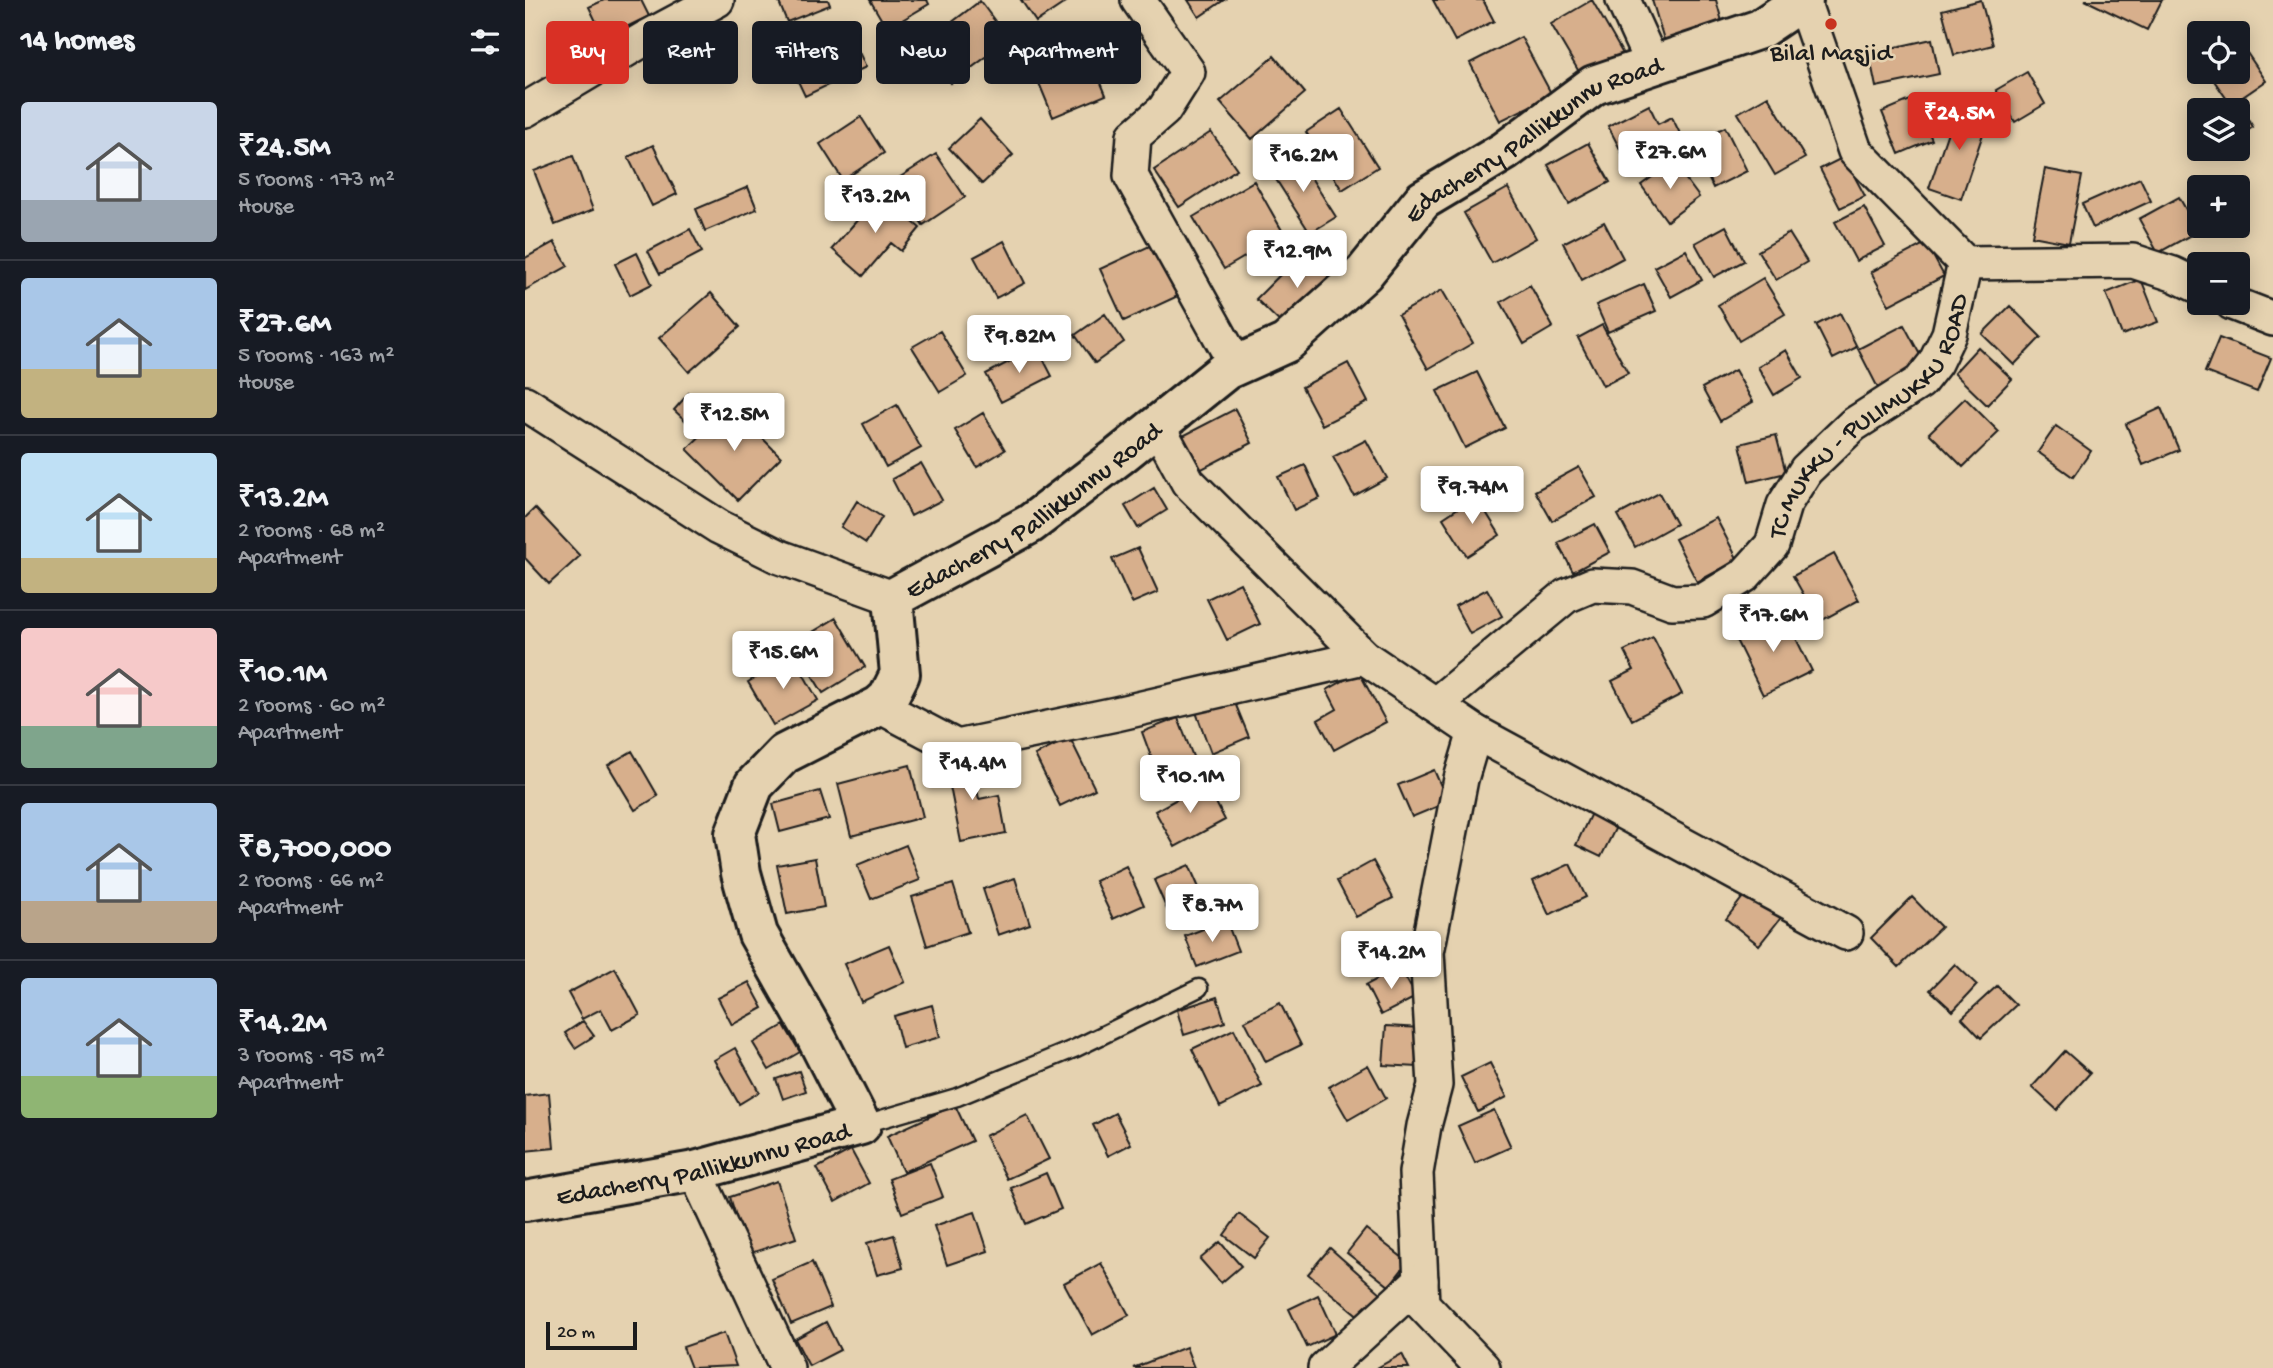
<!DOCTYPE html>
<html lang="en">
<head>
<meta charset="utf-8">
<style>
  body { margin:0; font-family:"Gochi Hand",sans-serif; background:#20242c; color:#f1f3f6; height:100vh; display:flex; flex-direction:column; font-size:26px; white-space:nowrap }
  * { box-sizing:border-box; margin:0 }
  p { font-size:23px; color:#9ea1a6 }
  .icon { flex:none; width:38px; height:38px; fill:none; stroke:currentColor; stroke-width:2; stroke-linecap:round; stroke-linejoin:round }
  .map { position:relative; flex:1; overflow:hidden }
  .drawer { display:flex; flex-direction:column; background:#171b24; width:525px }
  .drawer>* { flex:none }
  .guide { position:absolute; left:21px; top:21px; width:665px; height:63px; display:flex; gap:14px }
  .fabs { position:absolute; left:1662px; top:21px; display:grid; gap:14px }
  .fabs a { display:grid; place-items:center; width:63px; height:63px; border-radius:7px; background:#171b24; box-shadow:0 4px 18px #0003; font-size:35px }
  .scale { position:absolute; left:21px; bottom:18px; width:91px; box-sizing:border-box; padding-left:7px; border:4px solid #1c1c1c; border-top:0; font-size:19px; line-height:24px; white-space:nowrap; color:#1c1c1c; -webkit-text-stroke:5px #e5d2b0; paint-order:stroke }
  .price { position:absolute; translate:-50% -60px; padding:0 16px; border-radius:7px; background:#fff; color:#222; font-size:23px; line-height:46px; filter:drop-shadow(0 2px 4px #0008) }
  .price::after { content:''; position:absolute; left:50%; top:42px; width:21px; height:16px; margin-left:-10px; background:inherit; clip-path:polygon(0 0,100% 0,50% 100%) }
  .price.current { background:#d93025; color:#fff }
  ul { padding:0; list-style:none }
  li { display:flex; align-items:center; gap:21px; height:175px; padding:0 21px }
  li+li { border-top:2px solid #363941 }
  li span { display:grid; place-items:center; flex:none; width:196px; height:140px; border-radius:7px; color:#555 }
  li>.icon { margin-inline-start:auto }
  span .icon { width:84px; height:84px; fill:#fffc; stroke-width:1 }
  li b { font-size:30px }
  h2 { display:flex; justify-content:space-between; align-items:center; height:84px; padding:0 21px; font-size:30px }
  .tag { padding:0 24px; border-radius:7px; background:#171b24; box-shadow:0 4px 18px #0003; font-size:24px; line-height:63px }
  .tag.current { background:#d93025; color:#fff }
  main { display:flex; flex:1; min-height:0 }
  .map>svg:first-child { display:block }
  .building { fill:#d7af8c; stroke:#1c1c1c; stroke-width:2 }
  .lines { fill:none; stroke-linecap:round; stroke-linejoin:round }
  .lane-casing { stroke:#1c1c1c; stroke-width:21 }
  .street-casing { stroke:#1c1c1c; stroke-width:38 }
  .secondary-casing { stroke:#1c1c1c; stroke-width:44 }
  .lane { stroke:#e5d2b0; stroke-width:16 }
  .street { stroke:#e5d2b0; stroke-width:33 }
  .secondary { stroke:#e5d2b0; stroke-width:38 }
  .poi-dot { fill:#c8321e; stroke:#e5d2b0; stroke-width:2.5 }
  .labels { text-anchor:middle; stroke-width:5; stroke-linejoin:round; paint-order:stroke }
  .poi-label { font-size:26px; fill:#1c1c1c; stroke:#e5d2b0 }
  .street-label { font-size:26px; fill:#1c1c1c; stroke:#e5d2b0 }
</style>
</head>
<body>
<main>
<section class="drawer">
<h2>14 homes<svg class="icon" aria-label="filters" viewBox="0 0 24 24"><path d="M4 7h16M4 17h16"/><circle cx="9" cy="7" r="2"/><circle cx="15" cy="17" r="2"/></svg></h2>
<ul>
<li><span style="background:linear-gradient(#c9d6e8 70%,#9aa5b1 0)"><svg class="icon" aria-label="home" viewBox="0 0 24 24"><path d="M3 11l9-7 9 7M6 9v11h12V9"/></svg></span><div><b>₹24.5M</b><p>5 rooms · 173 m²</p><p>House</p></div></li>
<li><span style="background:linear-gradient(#a9c7e8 65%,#c2b280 0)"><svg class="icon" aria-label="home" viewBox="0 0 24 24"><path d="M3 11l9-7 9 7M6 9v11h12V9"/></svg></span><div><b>₹27.6M</b><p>5 rooms · 163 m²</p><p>House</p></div></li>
<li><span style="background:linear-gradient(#bfe0f5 75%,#c2b280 0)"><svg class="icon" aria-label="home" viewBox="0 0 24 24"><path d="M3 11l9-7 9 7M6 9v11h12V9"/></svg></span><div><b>₹13.2M</b><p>2 rooms · 68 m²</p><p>Apartment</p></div></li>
<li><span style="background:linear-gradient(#f6c9c9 70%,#7fa58c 0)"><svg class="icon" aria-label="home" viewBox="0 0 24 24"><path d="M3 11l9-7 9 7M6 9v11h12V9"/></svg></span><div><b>₹10.1M</b><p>2 rooms · 60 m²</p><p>Apartment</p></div></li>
<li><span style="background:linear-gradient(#a9c7e8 70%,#b9a48a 0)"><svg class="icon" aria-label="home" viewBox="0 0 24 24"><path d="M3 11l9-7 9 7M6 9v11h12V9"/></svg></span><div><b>₹8,700,000</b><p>2 rooms · 66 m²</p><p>Apartment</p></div></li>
<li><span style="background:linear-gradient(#a9c7e8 70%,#8fb573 0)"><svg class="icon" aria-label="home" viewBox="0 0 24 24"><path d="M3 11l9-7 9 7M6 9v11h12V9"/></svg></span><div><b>₹14.2M</b><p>3 rooms · 95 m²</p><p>Apartment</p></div></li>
</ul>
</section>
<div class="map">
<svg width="1748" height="1368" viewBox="0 0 1748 1368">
  <rect width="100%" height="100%" fill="#e5d2b0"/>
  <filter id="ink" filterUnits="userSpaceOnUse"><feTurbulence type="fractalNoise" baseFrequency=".0143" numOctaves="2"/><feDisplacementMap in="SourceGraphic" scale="14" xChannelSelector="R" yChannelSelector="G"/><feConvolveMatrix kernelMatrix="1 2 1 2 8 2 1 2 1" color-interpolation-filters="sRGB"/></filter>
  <g filter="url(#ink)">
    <path class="building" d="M79,0H116L124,16L79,38L64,7Z
      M253,0H303L305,5L262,22Z
      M345,0H402L404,4L362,29Z
      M496,0H544L511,22Z
      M663,0H699L674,17Z
      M908,0H958L969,21L930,41Z
      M1067,0L1098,54L1057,77L1026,24Z
      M1127,0H1191L1198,25L1140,43Z
      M1456,0L1468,45L1429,55L1417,10Z
      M1560,0H1637L1622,30Z
      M455,1L484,40L426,83L397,45Z
      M322,27L341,67L280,96L261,56Z
      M996,37L1027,95L975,121L945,63Z
      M1407,39L1414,74L1351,87L1344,53Z
      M1714,41L1741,81L1706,105L1683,72H1713Z
      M562,49L581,95L528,117L509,71Z
      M749,56L780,93L727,139L695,102Z
      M1502,72L1520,104L1490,122L1471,90Z
      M1243,96L1280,158L1250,175L1213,113Z
      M1390,98L1407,140L1374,154L1357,112Z
      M1714,104L1728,127L1713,137V110H1704Z
      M1124,105L1133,124L1147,117L1161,146L1108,174L1083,126Z
      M1432,105L1464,116L1436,199L1404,188Z
      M816,109L853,167L817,190L781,132Z
      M336,117L359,153L318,180L295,144Z
      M455,119L488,155L457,184L424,148Z
      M1200,127L1222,171L1188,188L1167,143Z
      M686,132L712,169L654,207L629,170Z
      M1063,143L1085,182L1044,204L1023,165Z
      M128,145L152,194L127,206L103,157Z
      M411,154L440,197L398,225L369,181Z
      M771,154L811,217L785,233L745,170Z
      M48,156L68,210L30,225L9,171Z
      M1319,157L1340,196L1315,208L1295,169Z
      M1148,162L1174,197L1142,221L1116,185Z
      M1520,169L1557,176L1544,243L1507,236Z
      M1615,178L1626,201L1568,228L1557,204Z
      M729,181L759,234L699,269L668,217Z
      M223,187L232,209L180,231L171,209Z
      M983,188L1011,238L967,263L939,213Z
      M355,194L395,228L376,251L366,243L338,276L307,249Z
      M1654,197L1673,231L1633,253L1614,219Z
      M1339,207L1360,246L1331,261L1310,222Z
      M1079,222L1098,258L1057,280L1038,243Z
      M1201,226L1219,261L1189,277L1170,243Z
      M165,229L177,252L135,274L123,251Z
      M1264,233L1282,262L1251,280L1233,251Z
      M479,241L500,283L471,298L449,257Z
      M29,242L43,266L0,290V258Z
      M631,243L655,295L599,321L575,269Z
      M1401,243L1419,276L1364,305L1346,272Z
      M781,249L813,281L763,330L731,299Z
      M1161,250L1177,280L1146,297L1129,267Z
      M112,253L127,284L105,295L90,264Z
      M1238,278L1260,314L1214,341L1193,305Z
      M1616,279L1633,322L1597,335L1581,293Z
      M1119,284L1131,311L1083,332L1071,305Z
      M1005,285L1028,327L999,344L976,302Z
      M917,290L948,343L903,369L873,315Z
      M186,293L215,327L164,372L134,338Z
      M1485,306L1516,337L1489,365L1457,334Z
      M1315,313L1332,347L1308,359L1291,325Z
      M580,314L599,342L570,363L550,335Z
      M1077,325L1103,373L1078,386L1053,338Z
      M1379,325L1400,364L1353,388L1333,349Z
      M415,331L442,376L415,392L387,347Z
      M1694,338L1746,358L1732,392L1680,372Z
      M512,347L527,376L476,402L461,374Z
      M1453,347L1487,379L1462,405L1429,373Z
      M1261,350L1277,378L1249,395L1233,367Z
      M823,363L843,402L797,425L777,387Z
      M1210,370L1228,402L1195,421L1177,388Z
      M952,372L980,428L940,448L912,391Z
      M164,393L179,407L164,424L149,410Z
      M1440,398L1474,432L1438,467L1404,433Z
      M372,405L396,448L361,467L338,424Z
      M206,406L256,457L213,500L162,449Z
      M1636,408L1654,450L1618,465L1601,424Z
      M710,409L727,443L673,471L656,437Z
      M458,413L480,450L452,467L430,430Z
      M1531,426L1566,451L1548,477L1513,452Z
      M1251,435L1261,473L1224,482L1215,444Z
      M841,440L862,478L829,496L808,457Z
      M396,463L417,500L386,516L367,479Z
      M780,465L795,498L769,510L753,477Z
      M1054,467L1071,497L1027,521L1010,491Z
      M629,488L642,510L613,528L600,506Z
      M1134,493L1151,524L1110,547L1093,515Z
      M951,496L975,535L942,556L918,518Z
      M332,501L357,517L341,543L316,527Z
      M10,508L55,556L24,584L0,558V518Z
      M1191,518L1213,560L1172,582L1150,539Z
      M1070,524L1085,552L1048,572L1033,543Z
      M613,548L633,592L607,603L587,559Z
      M1309,554L1334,600L1294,622L1268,576Z
      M715,583L735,624L702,640L682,599Z
      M962,589L977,616L945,634L930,606Z
      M1259,614L1287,671L1238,695L1210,638Z
      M311,618L340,667L298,693L268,644Z
      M1128,637L1157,694L1107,720L1087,681L1109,670L1099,651Z
      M268,656L293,700L248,725L223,682Z
      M834,672L861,722L809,750L793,720L812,709L802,690Z
      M708,698L724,737L686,753L671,712Z
      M653,718L672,767L635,781L617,732Z
      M545,738L570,789L535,806L510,755Z
      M107,751L133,796L110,810L83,765Z
      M444,752L454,799L474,795L481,833L436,842L419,756Z
      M385,765L398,817L326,836L313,784Z
      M909,770L923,802L887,817L873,785Z
      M681,783L700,820L650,847L630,811Z
      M295,791L304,819L255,832L248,804Z
      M1066,813L1092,825L1076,857L1051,845Z
      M381,845L395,880L346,899L332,865Z
      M290,858L299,907L262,914L252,865Z
      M848,861L868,898L831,917L812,881Z
      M1045,864L1061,897L1024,915L1008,881Z
      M664,865L682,906L647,921L629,880Z
      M601,866L619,905L588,919L570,881Z
      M490,878L505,924L473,935L458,889Z
      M428,884L443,932L402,946L387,897Z
      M1225,888L1258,915L1234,945L1201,919Z
      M1387,897L1416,927L1374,967L1346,938Z
      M701,920L713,951L672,967L660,936Z
      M874,932L883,954L849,968L840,946Z
      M364,945L380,982L336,1002L319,964Z
      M1430,964L1452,985L1428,1011L1405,990Z
      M875,967L891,997L856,1015L841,985Z
      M90,968L115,1015L87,1030L76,1009L57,1019L43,993Z
      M224,982L238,1008L207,1025L193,998Z
      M1472,986L1491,1005L1456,1038L1437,1018Z
      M692,997L700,1022L659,1035L652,1010Z
      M755,1003L776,1045L741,1062L720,1021Z
      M407,1005L415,1037L377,1048L369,1016Z
      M58,1021L69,1036L50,1048L40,1033Z
      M259,1025L275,1052L244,1070L228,1043Z
      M861,1026L896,1028L893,1067L858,1065Z
      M709,1029L737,1086L695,1107L667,1049Z
      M210,1048L234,1092L214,1104L189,1060Z
      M1540,1051L1565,1073L1532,1110L1507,1087Z
      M965,1063L982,1097L953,1112L936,1077Z
      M843,1065L861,1098L823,1120L804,1087Z
      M274,1071L281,1091L258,1099L251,1079Z
      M24,1093L29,1148L0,1151V1096Z
      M430,1105L447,1141L378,1172L362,1136Z
      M969,1110L986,1147L950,1163L933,1126Z
      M590,1113L606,1144L583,1156L568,1125Z
      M502,1115L524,1159L482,1179L460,1136Z
      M326,1150L344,1183L310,1202L292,1168Z
      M405,1163L418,1197L377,1213L364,1179Z
      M521,1173L536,1209L501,1224L486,1188Z
      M252,1181L271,1238L223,1254L205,1197Z
      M450,1212L463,1251L422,1265L409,1226Z
      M714,1214L745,1238L729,1258L699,1235Z
      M841,1229L883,1262L864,1286L822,1253Z
      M369,1235L378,1268L352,1275L342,1243Z
      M695,1242L716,1266L696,1283L675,1259Z
      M805,1248L857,1294L836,1318L783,1274Z
      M287,1262L306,1307L266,1324L247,1279Z
      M576,1263L604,1315L567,1335L539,1283Z
      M793,1295L811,1334L782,1347L764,1309Z
      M301,1322L315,1350L284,1366L270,1339Z
      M199,1333L211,1366L166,1368L158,1347Z
      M661,1347L669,1368H608Z
      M877,1354L884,1368H852Z"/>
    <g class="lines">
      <defs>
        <path id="lane" d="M336,1125L432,1097L551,1048L674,988"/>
        <g id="street">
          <path d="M613,0L663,72L639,110L609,136L606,176L711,365"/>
          <path d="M1098,0L1128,66"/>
          <path d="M1278,1L1330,151L1440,263L1608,261L1648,274L1675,287"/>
          <path d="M0,110L121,38L192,0"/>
          <path d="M1707,303L1748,319"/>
          <path d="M0,403L194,527L255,557L368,598"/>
          <path d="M632,425L663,482L839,657L950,732L1321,933"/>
          <path id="s1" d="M910,705L1041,596L1067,585L1107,587L1147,602L1178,601L1219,576L1247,545L1259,505L1281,470L1328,425L1395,382L1410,363L1424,334L1440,263"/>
          <path d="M354,706L432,747L591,714L839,657"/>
          <path d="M950,732L936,779L902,952L910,1085L899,1126L891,1173L897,1304L958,1368"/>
          <path d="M170,1171L262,1368"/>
          <path d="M800,1368L896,1280"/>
        </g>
        <g id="secondary">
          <path id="s2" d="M0,1201L170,1171L336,1125L289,1033L233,934L216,873L210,834L229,785L259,754L354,706L363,698L375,674L368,598L505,524L593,457L701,370L761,343L839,273L898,200L980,151L1069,85L1235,29L1278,0"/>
        </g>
      </defs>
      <use href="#lane" class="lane-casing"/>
      <use href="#street" class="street-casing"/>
      <use href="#secondary" class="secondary-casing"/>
      <use href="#lane" class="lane"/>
      <use href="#street" class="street"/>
      <use href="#secondary" class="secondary"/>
    </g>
  </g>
  <circle class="poi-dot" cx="1306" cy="24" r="7"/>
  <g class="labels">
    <g class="poi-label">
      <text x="1306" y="60">Bilal Masjid</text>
    </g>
    <g class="street-label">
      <text dy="9" stroke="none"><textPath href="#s2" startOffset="1778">Edacherry Pallikkunnu Road</textPath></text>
      <text dy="9" stroke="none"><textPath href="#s1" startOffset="569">TC MUKKU - PULIMUKKU ROAD</textPath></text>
      <text dy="9" stroke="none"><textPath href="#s2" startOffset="1148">Edacherry Pallikkunnu Road</textPath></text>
      <text dy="9" stroke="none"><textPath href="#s2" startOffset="182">Edacherry Pallikkunnu Road</textPath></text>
    </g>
  </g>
</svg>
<div class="fabs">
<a><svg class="icon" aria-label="locate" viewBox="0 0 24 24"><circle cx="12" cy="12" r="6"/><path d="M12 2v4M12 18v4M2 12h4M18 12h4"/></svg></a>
<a><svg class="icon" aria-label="layers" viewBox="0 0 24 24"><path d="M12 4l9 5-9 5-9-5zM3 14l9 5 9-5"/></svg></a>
<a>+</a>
<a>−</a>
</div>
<div class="scale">20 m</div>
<b class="price current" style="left:1434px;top:152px">₹24.5M</b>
<b class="price" style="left:1145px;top:191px">₹27.6M</b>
<b class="price" style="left:778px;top:194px">₹16.2M</b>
<b class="price" style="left:350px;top:235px">₹13.2M</b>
<b class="price" style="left:772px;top:290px">₹12.9M</b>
<b class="price" style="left:494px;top:375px">₹9.82M</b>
<b class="price" style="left:209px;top:453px">₹12.5M</b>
<b class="price" style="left:947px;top:526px">₹9.74M</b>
<b class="price" style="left:1248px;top:654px">₹17.6M</b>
<b class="price" style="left:258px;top:691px">₹15.6M</b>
<b class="price" style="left:447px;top:802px">₹14.4M</b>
<b class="price" style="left:665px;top:815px">₹10.1M</b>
<b class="price" style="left:687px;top:944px">₹8.7M</b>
<b class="price" style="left:866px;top:991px">₹14.2M</b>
<div class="guide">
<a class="tag current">Buy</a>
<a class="tag">Rent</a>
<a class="tag">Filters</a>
<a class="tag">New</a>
<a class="tag">Apartment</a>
</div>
</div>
</main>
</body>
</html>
